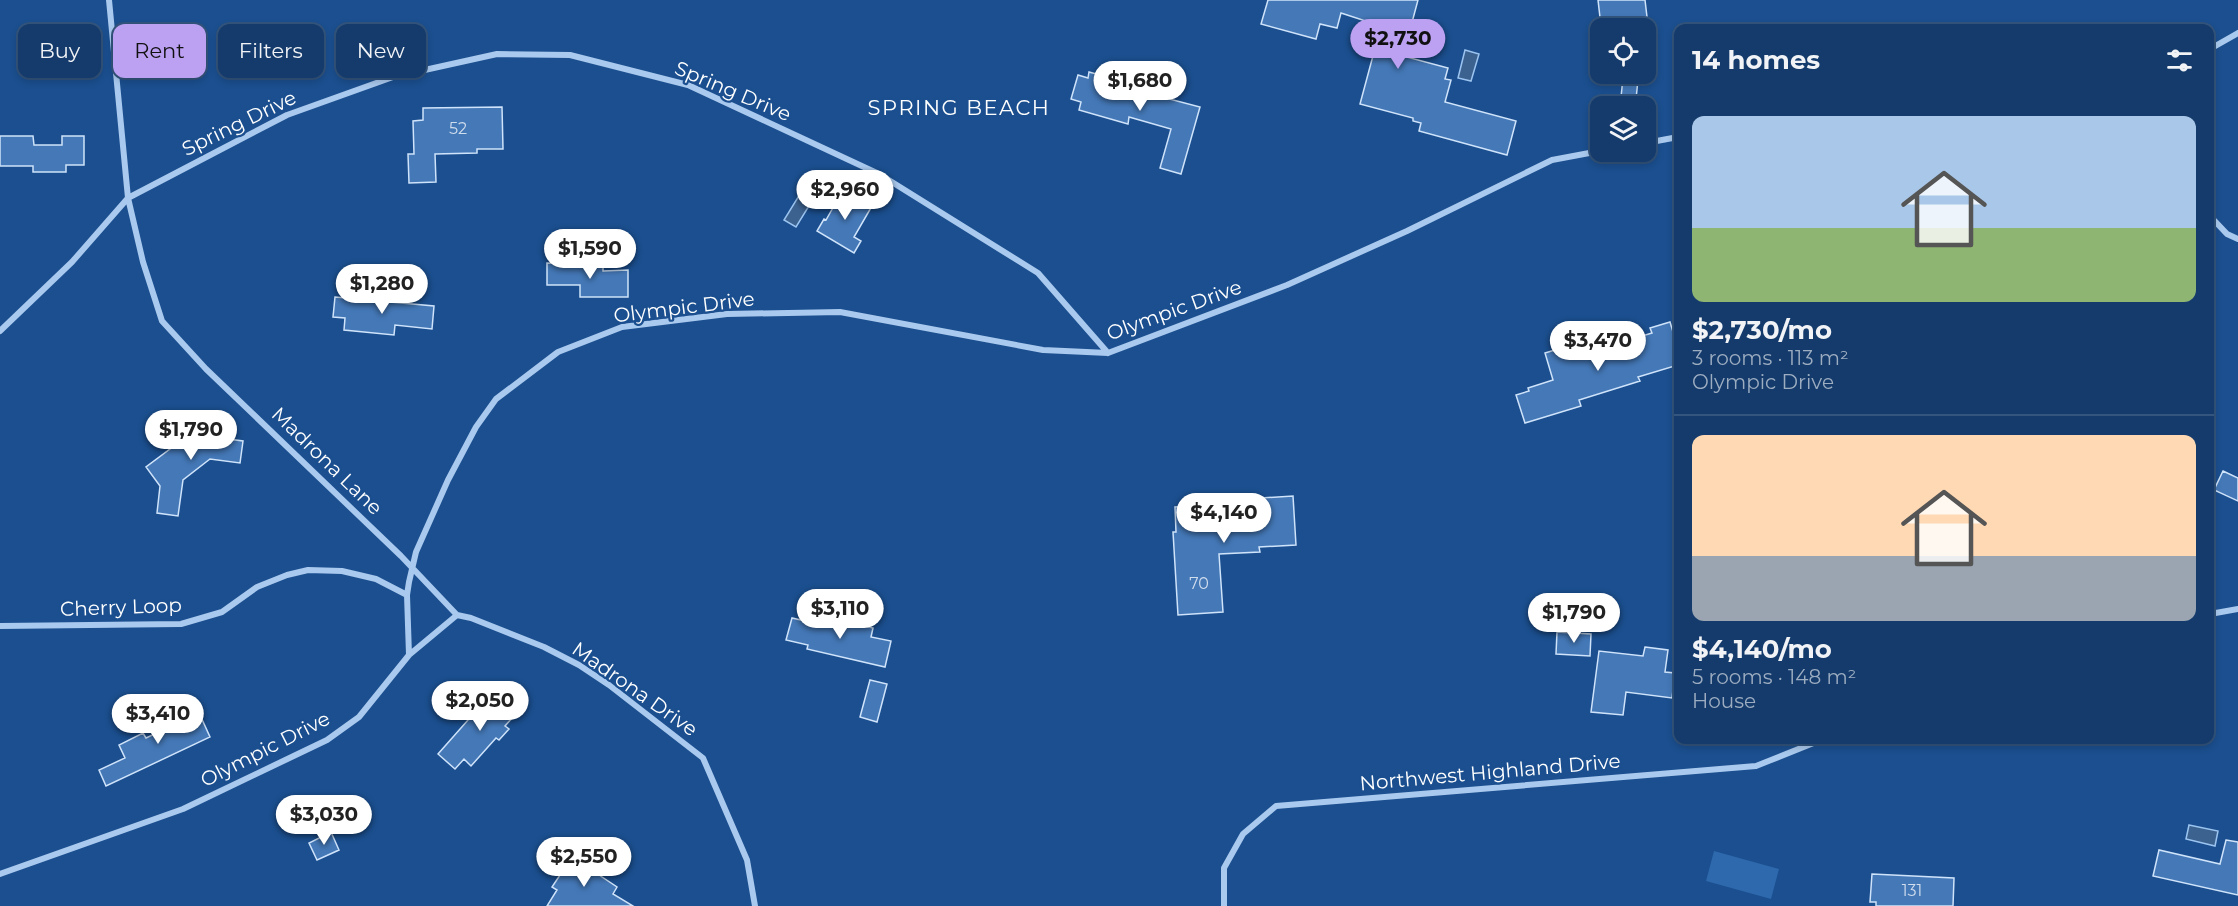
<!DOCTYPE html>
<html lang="en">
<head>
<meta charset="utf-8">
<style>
  body { margin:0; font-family:Montserrat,sans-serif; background:#1d4271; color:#f1f3f6; height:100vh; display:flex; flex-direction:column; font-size:22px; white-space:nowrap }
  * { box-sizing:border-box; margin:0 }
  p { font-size:20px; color:#9dadc1 }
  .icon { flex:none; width:33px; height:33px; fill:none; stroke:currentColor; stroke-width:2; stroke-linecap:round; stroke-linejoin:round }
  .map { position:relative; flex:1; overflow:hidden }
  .side { position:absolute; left:1674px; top:24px; width:540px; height:720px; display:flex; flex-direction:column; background:#143b6b; border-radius:12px; box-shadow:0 3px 9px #0003,0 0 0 2px #33557e }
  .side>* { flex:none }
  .banner { position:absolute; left:18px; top:24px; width:570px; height:54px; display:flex; gap:12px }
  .controls { position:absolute; left:1590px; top:18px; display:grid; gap:12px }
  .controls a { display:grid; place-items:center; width:66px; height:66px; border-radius:12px; background:#143b6b; box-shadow:0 3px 9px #0003,0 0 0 2px #33557e; font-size:30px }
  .price { position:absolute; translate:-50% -51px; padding:0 14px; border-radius:21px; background:#fff; color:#222; font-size:20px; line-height:39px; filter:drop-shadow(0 2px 3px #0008) }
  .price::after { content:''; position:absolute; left:50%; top:36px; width:18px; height:14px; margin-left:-9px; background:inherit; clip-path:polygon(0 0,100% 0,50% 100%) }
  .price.current { background:#bca0f2; color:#111 }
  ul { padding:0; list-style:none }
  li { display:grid; align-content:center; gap:12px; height:318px; padding:0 18px }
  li+li { border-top:2px solid #33557e }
  li span { display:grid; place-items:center; height:186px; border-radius:12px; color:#555 }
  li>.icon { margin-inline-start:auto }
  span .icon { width:108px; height:108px; fill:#fffc; stroke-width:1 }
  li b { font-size:26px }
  h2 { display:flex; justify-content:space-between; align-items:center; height:72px; padding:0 18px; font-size:26px }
  .chip { padding:0 21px; border-radius:12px; background:#143b6b; box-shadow:0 3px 9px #0003,0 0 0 2px #33557e; font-size:21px; line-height:54px }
  .chip.current { background:#bca0f2; color:#111 }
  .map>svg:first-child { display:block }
  .green { fill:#2e69ad }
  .water { fill:#3c6290; stroke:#9cc4f0; stroke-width:1.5 }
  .building { fill:#4478b7; stroke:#cfe3fa; stroke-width:1.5 }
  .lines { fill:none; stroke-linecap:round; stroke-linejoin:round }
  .minor { stroke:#a9c9ee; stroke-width:6 }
  .labels { text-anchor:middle; stroke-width:4.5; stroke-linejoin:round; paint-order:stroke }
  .number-label { font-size:16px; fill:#d0dded }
  .street-label { font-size:20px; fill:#fff; stroke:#1b4f8f }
  .neighbourhood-label { font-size:21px; letter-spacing:1.5px; fill:#fff; stroke:#1b4f8f }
</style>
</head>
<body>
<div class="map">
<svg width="2238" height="906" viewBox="0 0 2238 906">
  <rect width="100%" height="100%" fill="#1b4f8f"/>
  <path class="green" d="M1714,851L1779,869L1771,899L1706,881Z"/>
  <path class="water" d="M1465,50L1479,54L1471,81L1458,78Z
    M800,194L812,201L796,227L784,220Z
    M2189,825L2218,831L2215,846L2186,839Z"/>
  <path class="building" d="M1268,0H1418L1403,56L1448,68L1445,79L1451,80L1445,102L1516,121L1507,155L1419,131L1421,123L1413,121V118L1360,104L1381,26L1341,13L1337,28L1320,24L1316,39L1261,24Z
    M1598,0H1645L1647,17L1641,18L1642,28H1622L1621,24L1601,26Z
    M1089,72L1137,85L1135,90L1200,107L1181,174L1160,168L1171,129L1129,117L1128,124L1079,110L1081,102L1071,99L1078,75L1088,78Z
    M1623,78L1638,80L1636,99L1621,97Z
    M502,107L503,149H477V153L435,154L436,182L409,183L408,154H414L413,121L423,120V108Z
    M0,136H33L34,145H62V136H84V165H66V172H33V166H0Z
    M843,190L872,206L854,237L861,241L854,253L817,231L824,219L826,220Z
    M547,263L603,265V271L628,270V297H580V285H547Z
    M335,297L434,306L432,329L395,325L394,335L344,330L345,318L333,317Z
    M1670,322L1676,342H1678V365L1638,377L1640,381L1579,400L1581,406L1525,423L1516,395L1529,391L1528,388L1553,380L1545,353L1571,345L1573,353L1598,345L1599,349L1652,333L1650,328Z
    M199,417L213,419L221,429L229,430L228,439L243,441L240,463L210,459L183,480L178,516L157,513L160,486L146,467L198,428Z
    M2223,471L2238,478V501L2214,490Z
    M1293,496L1296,545L1259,547L1260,552L1219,554L1223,612L1178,615L1173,532H1176L1175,507L1198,506V502Z
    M816,614L873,628L871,637L891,641L885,667L807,649L808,645L786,640L792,618L814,623Z
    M1557,632L1591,634L1590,656L1556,654Z
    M1645,647L1668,650L1665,672L1675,673L1672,698L1626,692L1623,715L1591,712L1599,651L1643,656Z
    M870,680L887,684L877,722L860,717Z
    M507,692L523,706L505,726L509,729L499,740L496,738L471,766L464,759L455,769L438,754L483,703L491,711Z
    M195,704L210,737L106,786L99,770L125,758L119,745L143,733L146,738L176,724L172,715Z
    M331,832L339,850L317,860L309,843Z
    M2226,840L2238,842V895L2153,876L2159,850L2220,864Z
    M572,857L617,887L613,894L633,906H547L557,890L552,887Z
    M1872,874L1954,878L1953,906H1876V902H1870Z"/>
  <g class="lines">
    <path class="minor" d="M109,0L128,198L143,262L162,321L206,369L401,556L457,615
      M2210,49L2238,33
      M1646,143L1678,137
      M2210,216L2227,234L2238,239
      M0,331L72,262L128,198L287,115L393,77L497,54L570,55L688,85L879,174L1038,273L1108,353
      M2210,614L2238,609
      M0,626L181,624L222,612L257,587L287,575L308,570L342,571L376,579L407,595
      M409,655L457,615L471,618L544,647L579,665L609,685L703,758L747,860L755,906
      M0,874L183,809L327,740L359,717L409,655L407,595L409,582L416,552L448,480L476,427L496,399L558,352L622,327L727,314L840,312L1043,350L1108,353L1287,285L1407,231L1552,160L1600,151
      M1224,906V868L1243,834L1276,806L1756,766L1821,740"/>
  </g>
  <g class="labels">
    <g class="number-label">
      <text x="458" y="134">52</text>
      <text x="1199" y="589">70</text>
      <text x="1912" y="896">131</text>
    </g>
    <g class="street-label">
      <text transform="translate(733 91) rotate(23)" y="7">Spring Drive</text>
      <text transform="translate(239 123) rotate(-26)" y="7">Spring Drive</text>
      <text transform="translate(684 307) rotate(-7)" y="7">Olympic Drive</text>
      <text transform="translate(1174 310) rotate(-20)" y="7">Olympic Drive</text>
      <text transform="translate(327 461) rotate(44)" y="7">Madrona Lane</text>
      <text transform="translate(121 607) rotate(-2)" y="7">Cherry Loop</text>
      <text transform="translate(635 689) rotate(35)" y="7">Madrona Drive</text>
      <text transform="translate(265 749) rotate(-27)" y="7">Olympic Drive</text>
      <text transform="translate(1490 772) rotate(-5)" y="7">Northwest Highland Drive</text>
    </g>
    <g class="neighbourhood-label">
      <text x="959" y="115">SPRING BEACH</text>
    </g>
  </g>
</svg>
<div class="controls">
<a><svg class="icon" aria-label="locate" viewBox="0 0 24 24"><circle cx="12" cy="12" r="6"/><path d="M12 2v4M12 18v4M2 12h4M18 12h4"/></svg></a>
<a><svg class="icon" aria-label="layers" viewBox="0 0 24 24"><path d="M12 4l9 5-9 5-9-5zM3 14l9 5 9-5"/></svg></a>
</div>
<b class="price current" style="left:1398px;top:70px">$2,730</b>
<b class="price" style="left:1140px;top:112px">$1,680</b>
<b class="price" style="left:845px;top:221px">$2,960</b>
<b class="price" style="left:590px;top:280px">$1,590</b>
<b class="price" style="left:382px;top:315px">$1,280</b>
<b class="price" style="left:1598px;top:372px">$3,470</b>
<b class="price" style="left:191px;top:461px">$1,790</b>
<b class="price" style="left:1224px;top:544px">$4,140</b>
<b class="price" style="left:840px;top:640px">$3,110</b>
<b class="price" style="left:1574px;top:644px">$1,790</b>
<b class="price" style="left:480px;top:732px">$2,050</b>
<b class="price" style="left:158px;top:745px">$3,410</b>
<b class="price" style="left:324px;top:846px">$3,030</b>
<b class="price" style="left:584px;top:888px">$2,550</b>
<div class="banner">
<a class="chip">Buy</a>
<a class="chip current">Rent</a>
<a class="chip">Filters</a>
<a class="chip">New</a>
</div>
<section class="side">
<h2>14 homes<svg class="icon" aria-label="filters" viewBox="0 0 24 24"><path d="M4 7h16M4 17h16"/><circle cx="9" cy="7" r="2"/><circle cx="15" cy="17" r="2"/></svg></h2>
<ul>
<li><span style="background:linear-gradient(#a9c7e8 60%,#8fb573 0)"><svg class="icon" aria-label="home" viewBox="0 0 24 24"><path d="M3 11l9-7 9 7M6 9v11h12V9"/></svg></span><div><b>$2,730/mo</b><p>3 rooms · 113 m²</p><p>Olympic Drive</p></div></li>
<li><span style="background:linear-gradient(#ffd9b3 65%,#9aa5b1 0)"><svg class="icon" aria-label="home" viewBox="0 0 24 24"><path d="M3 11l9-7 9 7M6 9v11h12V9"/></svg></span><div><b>$4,140/mo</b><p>5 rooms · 148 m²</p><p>House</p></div></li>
</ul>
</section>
</div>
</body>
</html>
